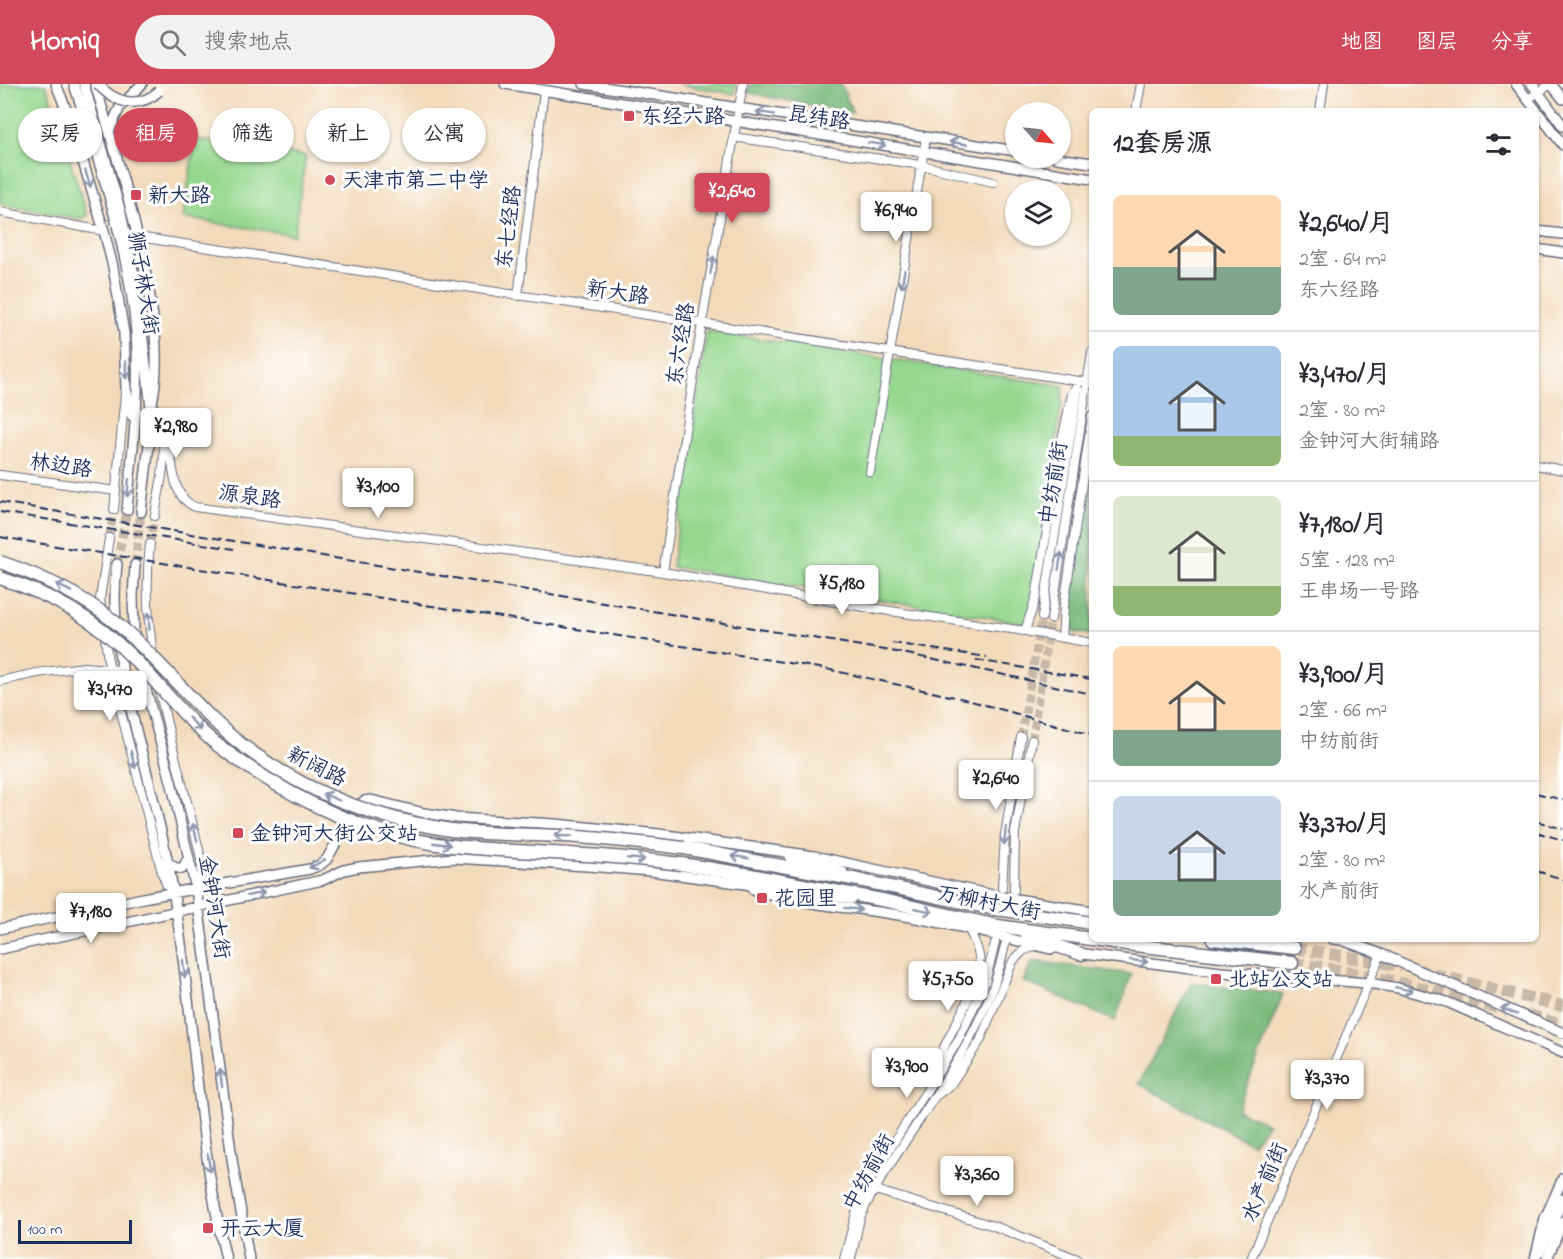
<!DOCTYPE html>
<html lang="zh">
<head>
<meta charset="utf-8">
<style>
  body { margin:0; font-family:"Indie Flower","LXGW WenKai TC",sans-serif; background:#f2f2f3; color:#2b2b33; height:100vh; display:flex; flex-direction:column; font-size:22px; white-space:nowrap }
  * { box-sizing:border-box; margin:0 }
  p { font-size:20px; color:#7c7c81 }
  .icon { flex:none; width:33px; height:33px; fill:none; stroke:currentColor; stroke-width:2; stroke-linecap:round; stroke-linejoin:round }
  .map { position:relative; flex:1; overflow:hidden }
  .details { position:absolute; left:1089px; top:24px; width:450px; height:834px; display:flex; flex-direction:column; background:#fff; border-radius:9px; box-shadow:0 2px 4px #0004 }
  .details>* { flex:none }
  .hud { position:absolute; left:18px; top:24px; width:570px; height:54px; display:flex; gap:12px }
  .needle { width:39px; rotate:117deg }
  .controls { position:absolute; left:1005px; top:18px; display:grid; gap:12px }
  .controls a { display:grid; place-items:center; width:66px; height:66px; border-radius:50%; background:#fff; box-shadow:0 2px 4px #0004; font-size:30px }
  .scale { position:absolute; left:18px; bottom:15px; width:114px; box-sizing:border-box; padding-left:6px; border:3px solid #1b2f5e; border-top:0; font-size:16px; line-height:21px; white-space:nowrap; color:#1b2f5e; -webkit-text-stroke:4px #fff; paint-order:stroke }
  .price { position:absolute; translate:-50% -51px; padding:0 14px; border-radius:6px; background:#fff; color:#222; font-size:20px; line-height:39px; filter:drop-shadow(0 2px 3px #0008) }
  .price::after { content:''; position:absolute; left:50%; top:36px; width:18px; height:14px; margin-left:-9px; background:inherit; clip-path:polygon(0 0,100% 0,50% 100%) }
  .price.on { background:#d1495b; color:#fff }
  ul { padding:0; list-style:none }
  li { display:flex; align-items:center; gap:18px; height:150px; padding:0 24px }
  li+li { border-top:2px solid #e1e1e2 }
  li span { display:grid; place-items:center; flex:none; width:168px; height:120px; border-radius:9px; color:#555 }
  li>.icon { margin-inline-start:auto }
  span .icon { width:72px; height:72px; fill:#fffc; stroke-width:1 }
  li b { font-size:26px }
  h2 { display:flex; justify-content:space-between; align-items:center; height:72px; padding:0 24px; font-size:26px }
  .tag { padding:0 21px; border-radius:27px; background:#fff; box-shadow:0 2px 4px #0004; font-size:21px; line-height:54px }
  .tag.on { background:#d1495b; color:#fff }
  header { display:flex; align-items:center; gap:36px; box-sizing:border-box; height:84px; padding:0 30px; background:#d1495b; color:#fff }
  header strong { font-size:28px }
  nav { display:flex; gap:33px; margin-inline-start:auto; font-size:21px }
  .search { width:420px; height:54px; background:#f2f2f3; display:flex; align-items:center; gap:15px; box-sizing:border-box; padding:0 21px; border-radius:33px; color:#7c7c81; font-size:22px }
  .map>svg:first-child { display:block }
  .green { fill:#95d78e; stroke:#588376; stroke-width:1.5 }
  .forest { fill:#78b879; stroke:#4a746c; stroke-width:1.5 }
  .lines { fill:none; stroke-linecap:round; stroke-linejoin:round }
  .minor-tunnel { stroke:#c7b8a8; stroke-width:8; stroke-dasharray:8 4; stroke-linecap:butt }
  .major-tunnel { stroke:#c7b8a8; stroke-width:9; stroke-dasharray:9 4.5; stroke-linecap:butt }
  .highway-tunnel { stroke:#c7b8a8; stroke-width:12; stroke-dasharray:12 6; stroke-linecap:butt }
  .minor-casing { stroke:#666b7e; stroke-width:10 }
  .major-casing { stroke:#666b7e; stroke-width:12 }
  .highway-casing { stroke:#666b7e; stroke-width:15 }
  .minor { stroke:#fff; stroke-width:8 }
  .major { stroke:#fff; stroke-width:9 }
  .highway { stroke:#fff; stroke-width:12 }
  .rail { stroke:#1b2f5e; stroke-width:2; stroke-dasharray:9 4.5; stroke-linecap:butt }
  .major-bridge-casing { stroke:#666b7e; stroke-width:12; stroke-linecap:butt }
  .highway-bridge-casing { stroke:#666b7e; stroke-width:15; stroke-linecap:butt }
  .major-bridge { stroke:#fff; stroke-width:9 }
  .highway-bridge { stroke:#fff; stroke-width:12 }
  .oneway { stroke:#8d97ae }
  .poi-dot { fill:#d1495b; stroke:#fff; stroke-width:2 }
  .labels { text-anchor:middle; stroke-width:6; stroke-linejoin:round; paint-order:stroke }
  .poi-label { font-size:21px; fill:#1b2f5e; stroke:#fff; text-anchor:start }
  .street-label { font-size:21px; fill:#1b2f5e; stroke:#fff }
</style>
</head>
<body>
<header>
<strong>Homiq</strong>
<div class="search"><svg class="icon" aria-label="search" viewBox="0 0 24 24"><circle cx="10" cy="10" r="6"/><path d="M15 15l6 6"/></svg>搜索地点</div>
<nav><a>地图</a><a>图层</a><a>分享</a></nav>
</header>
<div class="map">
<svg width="1563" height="1175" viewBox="0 0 1563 1175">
  <rect width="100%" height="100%" fill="#fff"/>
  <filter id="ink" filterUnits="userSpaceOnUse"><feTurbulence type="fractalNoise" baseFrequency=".0167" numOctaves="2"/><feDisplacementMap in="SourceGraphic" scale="12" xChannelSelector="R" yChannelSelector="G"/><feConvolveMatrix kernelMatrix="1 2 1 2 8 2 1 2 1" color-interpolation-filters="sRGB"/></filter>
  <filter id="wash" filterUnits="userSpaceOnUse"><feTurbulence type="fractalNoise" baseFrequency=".008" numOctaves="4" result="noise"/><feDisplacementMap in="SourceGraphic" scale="24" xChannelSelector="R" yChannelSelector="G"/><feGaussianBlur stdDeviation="1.35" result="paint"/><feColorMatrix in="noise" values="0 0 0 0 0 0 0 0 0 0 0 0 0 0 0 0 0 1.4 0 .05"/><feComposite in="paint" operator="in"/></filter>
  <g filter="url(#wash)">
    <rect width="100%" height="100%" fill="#f2daba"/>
    <path class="green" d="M0,0H46L87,131L81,135L0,120Z
      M678,0H736L734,10Z
      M195,55L306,72L294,151L183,134Z
      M707,247L1064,302L1030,540L672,483Z"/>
    <path class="forest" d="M750,0H841L853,29L748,9Z
      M1092,382V551L1073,548L1069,520Z
      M1033,877L1132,890L1115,937L1023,897Z
      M1191,899L1283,910L1237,1026L1268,1039L1252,1060L1139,1000Z"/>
  </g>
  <g filter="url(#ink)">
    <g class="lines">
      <path class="minor-tunnel" d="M109,454L114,426
        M150,460L155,432
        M1021,653L1042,533
        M1032,656L1051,535"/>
      <path class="major-tunnel" d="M117,480L127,426
        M135,481L141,428"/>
      <path class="highway-tunnel" d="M1294,864L1402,882
        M1292,879C1363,888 1431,906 1499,924
        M1433,890L1563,922
        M1528,931L1563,941"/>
      <defs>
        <path id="minor" d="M1528,15L1551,0
          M1136,27L1141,0
          M1320,27L1324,0
          M733,53L921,81L993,98
          M0,128L104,147
          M138,153L1092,299
          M518,212L544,7
          M151,324C183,353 160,408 195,423L663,488L870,524L1025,547L1092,559
          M1536,381L1563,386
          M870,388L926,54
          M0,391L116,407
          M114,426L125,310
          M155,432C159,403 171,366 158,339
          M109,454L100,515L108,577L162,789L166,800L174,808
          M150,460C137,569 179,674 202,779L201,794L196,805
          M663,488L702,239L743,0
          M1042,533L1078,305
          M1051,535L1092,268
          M1025,547L1036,513L1062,355L1072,310L1079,297
          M1062,554L1064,522L1092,332
          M0,597L37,589L84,583L121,586
          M1002,804L1005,751L1021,653
          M1014,806L1015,748L1032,656
          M929,999C937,965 984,903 979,872C978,863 973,854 969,846
          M937,1011L951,1000L980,957L1013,877L1023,867L1035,862
          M872,1105L994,1142L1077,1175
          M844,1175L859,1118L872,1093L958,957L985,899L995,859
          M851,1175L860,1134L866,1121C913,1035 985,960 1005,861
          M1251,1175L1381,870"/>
        <path id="major" d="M56,0L70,35L104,147L113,183L124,249L126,305L132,332
          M74,0C100,81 129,164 136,248C141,307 132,367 127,426
          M84,0L121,129L137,205L151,324V344L141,428
          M95,0C114,63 133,126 146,191C154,233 161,276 152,319
          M505,0L1092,95
          M584,0L1016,67
          M1516,0L1563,61
          M1532,0L1563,42
          M1551,0L1563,15
          M109,47L120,23L142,0
          M1057,74L1092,79
          M1536,147L1563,150
          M1536,165L1563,169
          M117,480C110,541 122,588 136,646C149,699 164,752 173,806C194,928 197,1054 226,1175
          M135,481L133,512L134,549L147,609L171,697L196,805L233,1082L249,1175
          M790,774L843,788
          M168,778L174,783L182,785L189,773
          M753,805C794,819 837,822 879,828C937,836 994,851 1051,865
          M0,845L148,813L310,785L320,781L327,775L356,723L364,717L371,716L424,729L456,734L555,740L659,750L814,772L997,812L1092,827
          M1333,855L1342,856L1381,870L1563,949
          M0,865L323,796L344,786L359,783L453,774L587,782L651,787L852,815
          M1076,869L1221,888L1368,899L1398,904L1447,918L1563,969
          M1540,1168L1563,1115
          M1535,1175L1545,1134L1563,1094
          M1547,1175L1563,1137"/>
        <path id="highway" d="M684,764L858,796L990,824L1092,839
          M681,780L745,790L887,817L998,842L1134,861L1292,879
          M1027,852L1081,870
          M1213,855L1294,864"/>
      </defs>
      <use href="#minor" class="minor-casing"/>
      <use href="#major" class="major-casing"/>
      <use href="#highway" class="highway-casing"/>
      <use href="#minor" class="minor"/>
      <use href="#major" class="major"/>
      <use href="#highway" class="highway"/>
      <path class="rail" d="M0,418L903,569L1092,610
        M0,428L234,465
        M0,453L826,585L964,615L1092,651
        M892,559L987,573
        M976,576L1092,595
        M1536,709L1563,716
        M1536,737L1563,745
        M1536,748L1563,756
        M1536,787L1563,795"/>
      <defs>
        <path id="major-bridge" d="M98,0C115,20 139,25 159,7"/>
        <path id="highway-bridge" d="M0,478C48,494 92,516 129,550C172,589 205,636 253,669C309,709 376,734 445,745C483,751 523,750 562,752C603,754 643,759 684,764
          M0,494C53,511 95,535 134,575C165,606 191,643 227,668C289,713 360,748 437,760C480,766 524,767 568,770C606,772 643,775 681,780"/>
      </defs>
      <use href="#major-bridge" class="major-bridge-casing"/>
      <use href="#highway-bridge" class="highway-bridge-casing"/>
      <use href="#major-bridge" class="major-bridge"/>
      <use href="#highway-bridge" class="highway-bridge"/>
    </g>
    <defs><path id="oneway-shaft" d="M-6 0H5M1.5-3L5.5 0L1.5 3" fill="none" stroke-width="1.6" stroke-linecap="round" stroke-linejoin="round" transform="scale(1.5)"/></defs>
    <g class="oneway">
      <use href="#oneway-shaft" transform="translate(765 29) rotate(-171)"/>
      <use href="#oneway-shaft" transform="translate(958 59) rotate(-172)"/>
      <use href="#oneway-shaft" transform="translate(877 60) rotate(9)"/>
      <use href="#oneway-shaft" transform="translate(88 95) rotate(73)"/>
      <use href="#oneway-shaft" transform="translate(712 181) rotate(-80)"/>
      <use href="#oneway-shaft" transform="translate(903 195) rotate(99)"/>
      <use href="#oneway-shaft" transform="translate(126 286) rotate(89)"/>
      <use href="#oneway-shaft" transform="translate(128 404) rotate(95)"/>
      <use href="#oneway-shaft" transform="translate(1060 477) rotate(-81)"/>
      <use href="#oneway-shaft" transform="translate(64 504) rotate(-153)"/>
      <use href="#oneway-shaft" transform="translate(149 537) rotate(-93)"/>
      <use href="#oneway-shaft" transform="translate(195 640) rotate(45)"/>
      <use href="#oneway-shaft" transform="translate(133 676) rotate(76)"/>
      <use href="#oneway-shaft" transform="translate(331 713) rotate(-157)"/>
      <use href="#oneway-shaft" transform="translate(195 748) rotate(-104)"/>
      <use href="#oneway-shaft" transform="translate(563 752) rotate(-177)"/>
      <use href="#oneway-shaft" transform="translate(1005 752) rotate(96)"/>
      <use href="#oneway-shaft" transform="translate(442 760) rotate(8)"/>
      <use href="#oneway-shaft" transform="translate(740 773) rotate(-171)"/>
      <use href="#oneway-shaft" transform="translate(636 775) rotate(5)"/>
      <use href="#oneway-shaft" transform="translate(317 780) rotate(152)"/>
      <use href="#oneway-shaft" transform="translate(256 810) rotate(-12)"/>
      <use href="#oneway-shaft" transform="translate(853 825) rotate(7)"/>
      <use href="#oneway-shaft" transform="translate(924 826) rotate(12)"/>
      <use href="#oneway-shaft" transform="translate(1139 877) rotate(7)"/>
      <use href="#oneway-shaft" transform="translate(184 885) rotate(83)"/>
      <use href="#oneway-shaft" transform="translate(1404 905) rotate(12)"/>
      <use href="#oneway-shaft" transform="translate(1509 927) rotate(-157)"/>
      <use href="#oneway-shaft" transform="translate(221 994) rotate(-97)"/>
      <use href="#oneway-shaft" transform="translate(209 1079) rotate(82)"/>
    </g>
  </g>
  <g class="poi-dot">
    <rect x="623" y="26" width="12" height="12" rx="3"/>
    <circle cx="330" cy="96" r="6"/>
    <rect x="130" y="105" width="12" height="12" rx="3"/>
    <rect x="232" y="743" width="12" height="12" rx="3"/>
    <rect x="756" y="808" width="12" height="12" rx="3"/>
    <rect x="1210" y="889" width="12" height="12" rx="3"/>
    <rect x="202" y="1138" width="12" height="12" rx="3"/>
  </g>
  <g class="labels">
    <g class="poi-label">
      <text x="641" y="39">东经六路</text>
      <text x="342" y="103">天津市第二中学</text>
      <text x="148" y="118">新大路</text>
      <text x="250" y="756">金钟河大街公交站</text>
      <text x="774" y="821">花园里</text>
      <text x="1228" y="902">北站公交站</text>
      <text x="220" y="1151">开云大厦</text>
    </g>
    <g class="street-label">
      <text transform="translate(819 33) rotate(9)" y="7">昆纬路</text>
      <text transform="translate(508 143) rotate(-83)" y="7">东七经路</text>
      <text transform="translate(144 199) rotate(81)" y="7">狮子林大街</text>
      <text transform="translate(618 208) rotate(8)" y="7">新大路</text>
      <text transform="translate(680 260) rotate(-81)" y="7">东六经路</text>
      <text transform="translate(61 381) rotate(8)" y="7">林边路</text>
      <text transform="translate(1053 399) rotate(-81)" y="7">中纺前街</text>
      <text transform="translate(250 412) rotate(8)" y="7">源泉路</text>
      <text transform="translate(317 682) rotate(27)" y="7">新阔路</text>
      <text transform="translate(989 818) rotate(11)" y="7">万柳村大街</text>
      <text transform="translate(215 823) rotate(81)" y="7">金钟河大街</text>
      <text transform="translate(868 1088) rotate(-61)" y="7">中纺前街</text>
      <text transform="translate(1264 1098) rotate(-67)" y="7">水产前街</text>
    </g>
  </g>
</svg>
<div class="controls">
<a><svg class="needle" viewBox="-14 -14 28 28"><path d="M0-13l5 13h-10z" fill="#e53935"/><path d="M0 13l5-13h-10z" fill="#7c7c81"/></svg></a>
<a><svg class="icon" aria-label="layers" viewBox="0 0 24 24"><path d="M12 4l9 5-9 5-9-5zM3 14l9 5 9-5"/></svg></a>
</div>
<div class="scale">100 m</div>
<b class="price on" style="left:732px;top:140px">¥2,640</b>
<b class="price" style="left:896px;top:159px">¥6,940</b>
<b class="price" style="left:176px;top:375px">¥2,980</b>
<b class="price" style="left:378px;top:435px">¥3,100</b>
<b class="price" style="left:842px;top:532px">¥5,180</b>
<b class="price" style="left:110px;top:638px">¥3,470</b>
<b class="price" style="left:996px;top:727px">¥2,640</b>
<b class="price" style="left:91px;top:860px">¥7,180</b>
<b class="price" style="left:948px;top:928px">¥5,750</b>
<b class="price" style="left:907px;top:1015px">¥3,900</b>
<b class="price" style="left:1327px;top:1027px">¥3,370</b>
<b class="price" style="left:977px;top:1123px">¥3,360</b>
<div class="hud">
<a class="tag">买房</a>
<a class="tag on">租房</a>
<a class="tag">筛选</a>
<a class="tag">新上</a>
<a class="tag">公寓</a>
</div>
<section class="details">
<h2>12套房源<svg class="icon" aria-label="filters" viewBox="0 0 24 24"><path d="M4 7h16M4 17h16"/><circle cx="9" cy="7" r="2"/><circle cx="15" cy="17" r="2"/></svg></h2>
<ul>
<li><span style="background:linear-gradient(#ffd9b3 60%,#7fa58c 0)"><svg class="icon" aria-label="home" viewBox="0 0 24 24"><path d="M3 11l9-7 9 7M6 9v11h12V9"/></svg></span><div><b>¥2,640/月</b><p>2室 · 64 m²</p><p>东六经路</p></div></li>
<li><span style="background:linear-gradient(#a9c7e8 75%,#8fb573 0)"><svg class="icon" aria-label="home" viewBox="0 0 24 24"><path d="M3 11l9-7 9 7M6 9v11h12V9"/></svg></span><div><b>¥3,470/月</b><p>2室 · 80 m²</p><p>金钟河大街辅路</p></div></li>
<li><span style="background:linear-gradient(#dfe7d0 75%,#8fb573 0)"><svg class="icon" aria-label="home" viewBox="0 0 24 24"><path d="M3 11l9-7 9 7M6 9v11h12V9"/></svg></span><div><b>¥7,180/月</b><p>5室 · 128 m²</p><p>王串场一号路</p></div></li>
<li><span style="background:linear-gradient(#ffd9b3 70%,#7fa58c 0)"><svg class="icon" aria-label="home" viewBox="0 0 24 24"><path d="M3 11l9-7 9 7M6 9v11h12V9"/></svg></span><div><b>¥3,900/月</b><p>2室 · 66 m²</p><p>中纺前街</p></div></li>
<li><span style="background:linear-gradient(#c9d6e8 70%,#7fa58c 0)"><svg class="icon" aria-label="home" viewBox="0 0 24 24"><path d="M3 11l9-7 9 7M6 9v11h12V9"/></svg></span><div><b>¥3,370/月</b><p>2室 · 80 m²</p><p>水产前街</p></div></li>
</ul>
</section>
</div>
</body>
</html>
